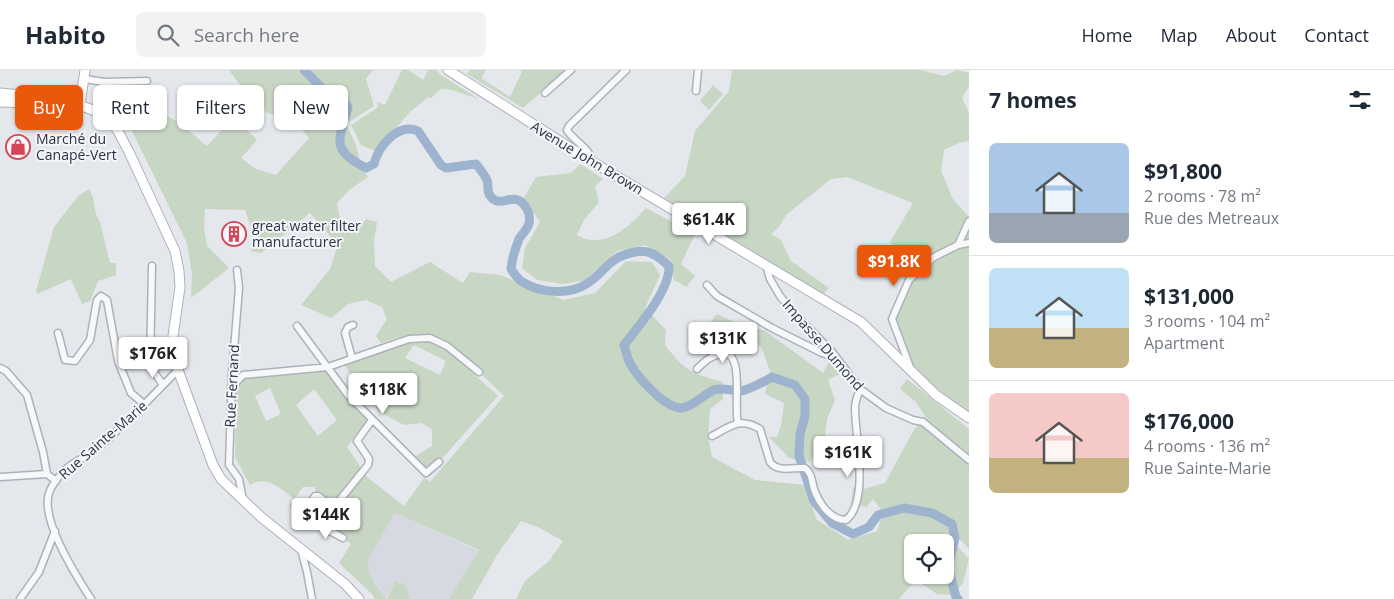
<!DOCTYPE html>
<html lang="en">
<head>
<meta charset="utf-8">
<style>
  body { margin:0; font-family:"Open Sans",sans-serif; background:#f2f2f3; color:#1f2937; height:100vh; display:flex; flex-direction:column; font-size:19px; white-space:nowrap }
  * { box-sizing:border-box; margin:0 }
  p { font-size:16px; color:#747a83 }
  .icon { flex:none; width:28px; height:28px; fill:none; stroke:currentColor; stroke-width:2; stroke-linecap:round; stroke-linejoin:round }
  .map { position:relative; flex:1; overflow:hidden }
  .drawer { display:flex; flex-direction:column; background:#fff; width:425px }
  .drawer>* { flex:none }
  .guide { position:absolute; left:15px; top:15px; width:475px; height:45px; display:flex; gap:10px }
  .controls { position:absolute; left:904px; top:464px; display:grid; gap:10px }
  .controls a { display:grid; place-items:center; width:50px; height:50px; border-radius:8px; background:#fff; box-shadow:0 1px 4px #0004; font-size:25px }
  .price { position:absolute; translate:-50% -42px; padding:0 11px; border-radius:5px; background:#fff; color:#222; font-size:16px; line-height:32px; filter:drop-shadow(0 1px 2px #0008) }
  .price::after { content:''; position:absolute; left:50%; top:30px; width:15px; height:11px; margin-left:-8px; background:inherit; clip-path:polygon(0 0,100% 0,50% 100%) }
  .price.selected { background:#ea580c; color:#fff }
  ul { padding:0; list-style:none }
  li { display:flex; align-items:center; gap:15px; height:125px; padding:0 20px }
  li+li { border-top:1px solid #e0e1e3 }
  li span { display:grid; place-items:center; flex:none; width:140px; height:100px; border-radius:8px; color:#555 }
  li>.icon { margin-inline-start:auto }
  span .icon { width:60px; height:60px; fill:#fffc; stroke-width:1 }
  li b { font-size:21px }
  h2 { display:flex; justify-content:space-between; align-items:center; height:60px; padding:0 20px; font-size:21px }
  .tag { padding:0 18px; border-radius:8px; background:#fff; box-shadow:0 1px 4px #0004; font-size:18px; line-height:45px }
  .tag.selected { background:#ea580c; color:#fff }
  header { display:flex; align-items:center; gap:30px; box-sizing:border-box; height:70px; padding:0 25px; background:#fff; border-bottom:1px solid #e0e1e3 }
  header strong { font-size:24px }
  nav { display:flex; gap:28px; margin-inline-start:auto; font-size:18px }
  .search { width:350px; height:45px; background:#f2f2f3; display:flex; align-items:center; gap:12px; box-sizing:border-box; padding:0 18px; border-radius:8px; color:#747a83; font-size:19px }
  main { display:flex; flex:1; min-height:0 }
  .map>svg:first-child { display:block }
  .built { fill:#d6d9e1 }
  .green { fill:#c8d6c4; fill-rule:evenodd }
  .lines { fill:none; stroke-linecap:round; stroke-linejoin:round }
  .river { stroke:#9eb3cd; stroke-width:9 }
  .street-casing { stroke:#acb1ba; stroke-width:9 }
  .secondary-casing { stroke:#acb1ba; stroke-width:11 }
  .street { stroke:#f7f8fa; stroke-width:6 }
  .secondary { stroke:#fff; stroke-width:9 }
  .labels { text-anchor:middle; stroke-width:4; stroke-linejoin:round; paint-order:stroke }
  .poi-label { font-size:14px; fill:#2a3345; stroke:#f4f6f9; text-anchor:start }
  .street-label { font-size:14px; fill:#2a3345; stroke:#f4f6f9 }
</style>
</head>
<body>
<header>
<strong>Habito</strong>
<div class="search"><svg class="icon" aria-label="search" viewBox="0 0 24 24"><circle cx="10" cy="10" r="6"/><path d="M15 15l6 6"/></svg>Search here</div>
<nav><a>Home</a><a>Map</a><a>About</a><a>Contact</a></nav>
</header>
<main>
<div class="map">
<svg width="969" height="529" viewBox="0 0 969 529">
  <rect width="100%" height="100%" fill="#e4e7ec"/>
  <path class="built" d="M395,443L479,481L449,529H410L406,516L395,511L386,529L371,506L367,498L368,490Z"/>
  <path class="green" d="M229,0H373L366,9L374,36L346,54L356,75L362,99L368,107L349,120L337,133L340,149L358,161L366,149L377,152L374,170L375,196L391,212L430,192L463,213L470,202L500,205L564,230L595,223L626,191L652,192L660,205L645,238L666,260L665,275C686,302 691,303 723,312V329L710,339L708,366L712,387L755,410L806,415L816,449L848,470L877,461L882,447L905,440L931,446L949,456L953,472L969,489L963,513L953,525L937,524L916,510L899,529H516L525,511L549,491L563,471L538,457L521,451L497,485L472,529H449L479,480L395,443L368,490C366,505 378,517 386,529H375L373,525L339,493L351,474L318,446L315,417H303L294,429C282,419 266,404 250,415L235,387L236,315L245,304L262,299L281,302L326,301L368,349L347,377L367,407L404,436L424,408L430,412L504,326C487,310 447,267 426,265C410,263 395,268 381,273L376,266L387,249L382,237L366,230L348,234L331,248L301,235L330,199L338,175L310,143L261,183L251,181L253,163L245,140L205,139L204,158L207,176L229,198L191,228L192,204L187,173L130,57C135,52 141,44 147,42C164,36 195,66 207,76L234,47L257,70L241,88L256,99L276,105L309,68C299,53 282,47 265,42L261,22L240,15ZM270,318L281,344L266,351L255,326ZM314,319L337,350L318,366L296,335ZM912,472H945V505H912Z
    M402,0H408L423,10L428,0H436L441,5L479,29L452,20L441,19L431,28L428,27L410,42L376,81L361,75L351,55L378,37L377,32L385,35Z
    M470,0H486L481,8L510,27L522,2L520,0H567L523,38L467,4Z
    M732,0H920L944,6L957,0L969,3V16L962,28L969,43V71L961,72L944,80L941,101L953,129L969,147V169L961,171L917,199L890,172L913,133L847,107L831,109L786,145L779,157L771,164L781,170L791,191L829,218L823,224L664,128L685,106L695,61L729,21Z
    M713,15L723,24L709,40L700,31Z
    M580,94L603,109L595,116L599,132L584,150L577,165C603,181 629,157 646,138L695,164L681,194L695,206L686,217L674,210L671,190L645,175L617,181L585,210L564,214L537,210L522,198L525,178L540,152L524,128L536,107L571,103Z
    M89,119L93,127L96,145L100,152L110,193H116V205L98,211L90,231L82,234L71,209L37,224L36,221L54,157L78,126Z
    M969,176V345L915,301L893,249C898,238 905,220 912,210C924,196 951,181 969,176Z
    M717,244L743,256L764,260L823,303L830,290L834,289L844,302L828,310L835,330L827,349L825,366L810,392L789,388L769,367H777L781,355L784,333L765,324L770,301L761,276L748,274L741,284L717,279L703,261Z
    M428,271L445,278L498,326L429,403L413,388L432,376V359L421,353L404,355L378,341L373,331L359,329L352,321L357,317L345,295L408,272ZM414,275L446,291L440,305L405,288Z
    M907,309L969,359V479L958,467L954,454L932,441L901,436L882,441L873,429L867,437L851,434L853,417L864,419L885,413L915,358L928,351L916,332L900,319Z
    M395,511L406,516L410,529H387Z"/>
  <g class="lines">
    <path class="river" d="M304,0L323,19L341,28L348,37C339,70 330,80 366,98L374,94C378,77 398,52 418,61L441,95L446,98L476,94C480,99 484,104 487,110C489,116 486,123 492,128C503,139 516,117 528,141C530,145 530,152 528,156C526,161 522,164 519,169C515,179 512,189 511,199C514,203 517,208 521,211C539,223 569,226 588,213C607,200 608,187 635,182C649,179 658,186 669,196C670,220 639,256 624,275C626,281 627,288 630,293C637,307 665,338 681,338C693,337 704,324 714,320C721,317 733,321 741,321C752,319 763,312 772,307L795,315L805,329V346L800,364L799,386L814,431L832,453L853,464L869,457L878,445L904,438L932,443L952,454L955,468L948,497L956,527L958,529"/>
    <defs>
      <path id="street" d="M85,9L104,12L147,11
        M696,21L698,0
        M545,23L571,0
        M591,91C591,78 573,71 567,60L569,56L626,0
        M958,175L969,151
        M766,195L770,209L780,226L794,243L833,283L860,319L886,338L913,350L923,352L969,390
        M152,196L150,296L163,315
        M237,200L239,218L232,304L229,395L239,409L243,430
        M707,215L717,226L772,258L822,283L828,285L833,283
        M297,256L348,325L426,403L439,392
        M58,263L65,290L75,291L90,270L97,230L101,226L107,230L118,291L131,323L144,334
        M352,288L345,263L348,257L353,255
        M910,297L892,249L909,210L934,187L958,175L969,173
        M0,298L6,301L27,325L43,382L47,404
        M697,299C704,292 710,286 720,284C746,277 733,338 738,352
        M231,318L243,305L328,297L409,269L430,268L447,276L479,302
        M712,366C731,356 740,347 760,359L770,392C778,403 794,397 805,398C814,405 811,415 816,424C821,436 832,450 846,450C870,431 855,366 855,338C855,331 858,325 860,319
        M0,407L47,404L56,411
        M310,433L315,426H318L333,437
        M295,435L317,452L321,453L368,395L369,389L357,371L372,350
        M321,453L328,460L343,468
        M301,479L307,502L312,529
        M20,529L39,502L55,461
        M91,529C76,506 44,455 48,428C49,418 59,406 66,399C75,391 86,387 95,380C125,356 151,327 178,300"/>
      <path id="secondary" d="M448,0L591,91L861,252L936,325L969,348
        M0,23L64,29L103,44L112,52L118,61L129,82L175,181L179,201L180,217L173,266V278L178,300L213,395L221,409L261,447L345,514L359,529
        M0,32L64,34
        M80,35L85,0"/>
    </defs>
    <use href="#street" class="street-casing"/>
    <use href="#secondary" class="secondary-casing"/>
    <use href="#street" class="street"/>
    <use href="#secondary" class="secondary"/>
  </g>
  <defs>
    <symbol id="shop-ring" viewBox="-11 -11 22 22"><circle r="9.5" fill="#f4f6f9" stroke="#d44655" stroke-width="1.5"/><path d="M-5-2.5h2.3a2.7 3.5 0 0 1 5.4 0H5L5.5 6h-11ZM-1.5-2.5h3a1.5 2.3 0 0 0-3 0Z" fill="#d44655"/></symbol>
    <symbol id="building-ring" viewBox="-11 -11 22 22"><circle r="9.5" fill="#f4f6f9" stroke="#d44655" stroke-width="1.5"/><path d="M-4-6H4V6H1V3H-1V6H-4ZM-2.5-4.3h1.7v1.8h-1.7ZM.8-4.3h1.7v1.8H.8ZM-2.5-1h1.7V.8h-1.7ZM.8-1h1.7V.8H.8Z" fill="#d44655"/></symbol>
  </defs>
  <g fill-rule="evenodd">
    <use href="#shop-ring" x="4" y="63" width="28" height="28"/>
    <use href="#building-ring" x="220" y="150" width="28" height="28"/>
  </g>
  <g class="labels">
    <g class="poi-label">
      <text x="36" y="74">Marché du<tspan x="36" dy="16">Canapé-Vert</tspan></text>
      <text x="252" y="161">great water filter<tspan x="252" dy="16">manufacturer</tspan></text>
    </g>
    <g class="street-label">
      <text transform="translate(587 88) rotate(31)" y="5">Avenue John Brown</text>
      <text transform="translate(823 275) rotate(49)" y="5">Impasse Dumond</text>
      <text transform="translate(232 316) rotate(-87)" y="5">Rue Fernand</text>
      <text transform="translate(103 370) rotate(-41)" y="5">Rue Sainte-Marie</text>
    </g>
  </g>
</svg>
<div class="controls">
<a><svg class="icon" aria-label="locate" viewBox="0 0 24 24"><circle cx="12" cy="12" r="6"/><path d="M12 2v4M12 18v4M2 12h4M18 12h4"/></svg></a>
</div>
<b class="price" style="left:709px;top:175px">$61.4K</b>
<b class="price selected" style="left:894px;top:217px">$91.8K</b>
<b class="price" style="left:723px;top:294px">$131K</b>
<b class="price" style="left:153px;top:309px">$176K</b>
<b class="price" style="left:383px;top:345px">$118K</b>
<b class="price" style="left:848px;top:408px">$161K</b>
<b class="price" style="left:326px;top:470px">$144K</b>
<div class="guide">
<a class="tag selected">Buy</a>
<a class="tag">Rent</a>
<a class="tag">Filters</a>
<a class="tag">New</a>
</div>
</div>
<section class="drawer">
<h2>7 homes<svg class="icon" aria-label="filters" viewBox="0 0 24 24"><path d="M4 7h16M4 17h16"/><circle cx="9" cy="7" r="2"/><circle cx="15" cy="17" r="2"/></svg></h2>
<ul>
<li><span style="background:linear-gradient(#a9c7e8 70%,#9aa5b1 0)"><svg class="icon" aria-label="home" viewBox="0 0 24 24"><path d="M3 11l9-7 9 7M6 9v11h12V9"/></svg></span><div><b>$91,800</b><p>2 rooms · 78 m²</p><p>Rue des Metreaux</p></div></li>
<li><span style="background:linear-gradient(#bfe0f5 60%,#c2b280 0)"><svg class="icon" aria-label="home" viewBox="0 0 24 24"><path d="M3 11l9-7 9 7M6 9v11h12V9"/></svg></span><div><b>$131,000</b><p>3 rooms · 104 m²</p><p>Apartment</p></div></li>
<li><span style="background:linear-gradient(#f6c9c9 65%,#c2b280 0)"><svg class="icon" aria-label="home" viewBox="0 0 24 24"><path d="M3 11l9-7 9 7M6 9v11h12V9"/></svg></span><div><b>$176,000</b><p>4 rooms · 136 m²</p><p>Rue Sainte-Marie</p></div></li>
</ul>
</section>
</main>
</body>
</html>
